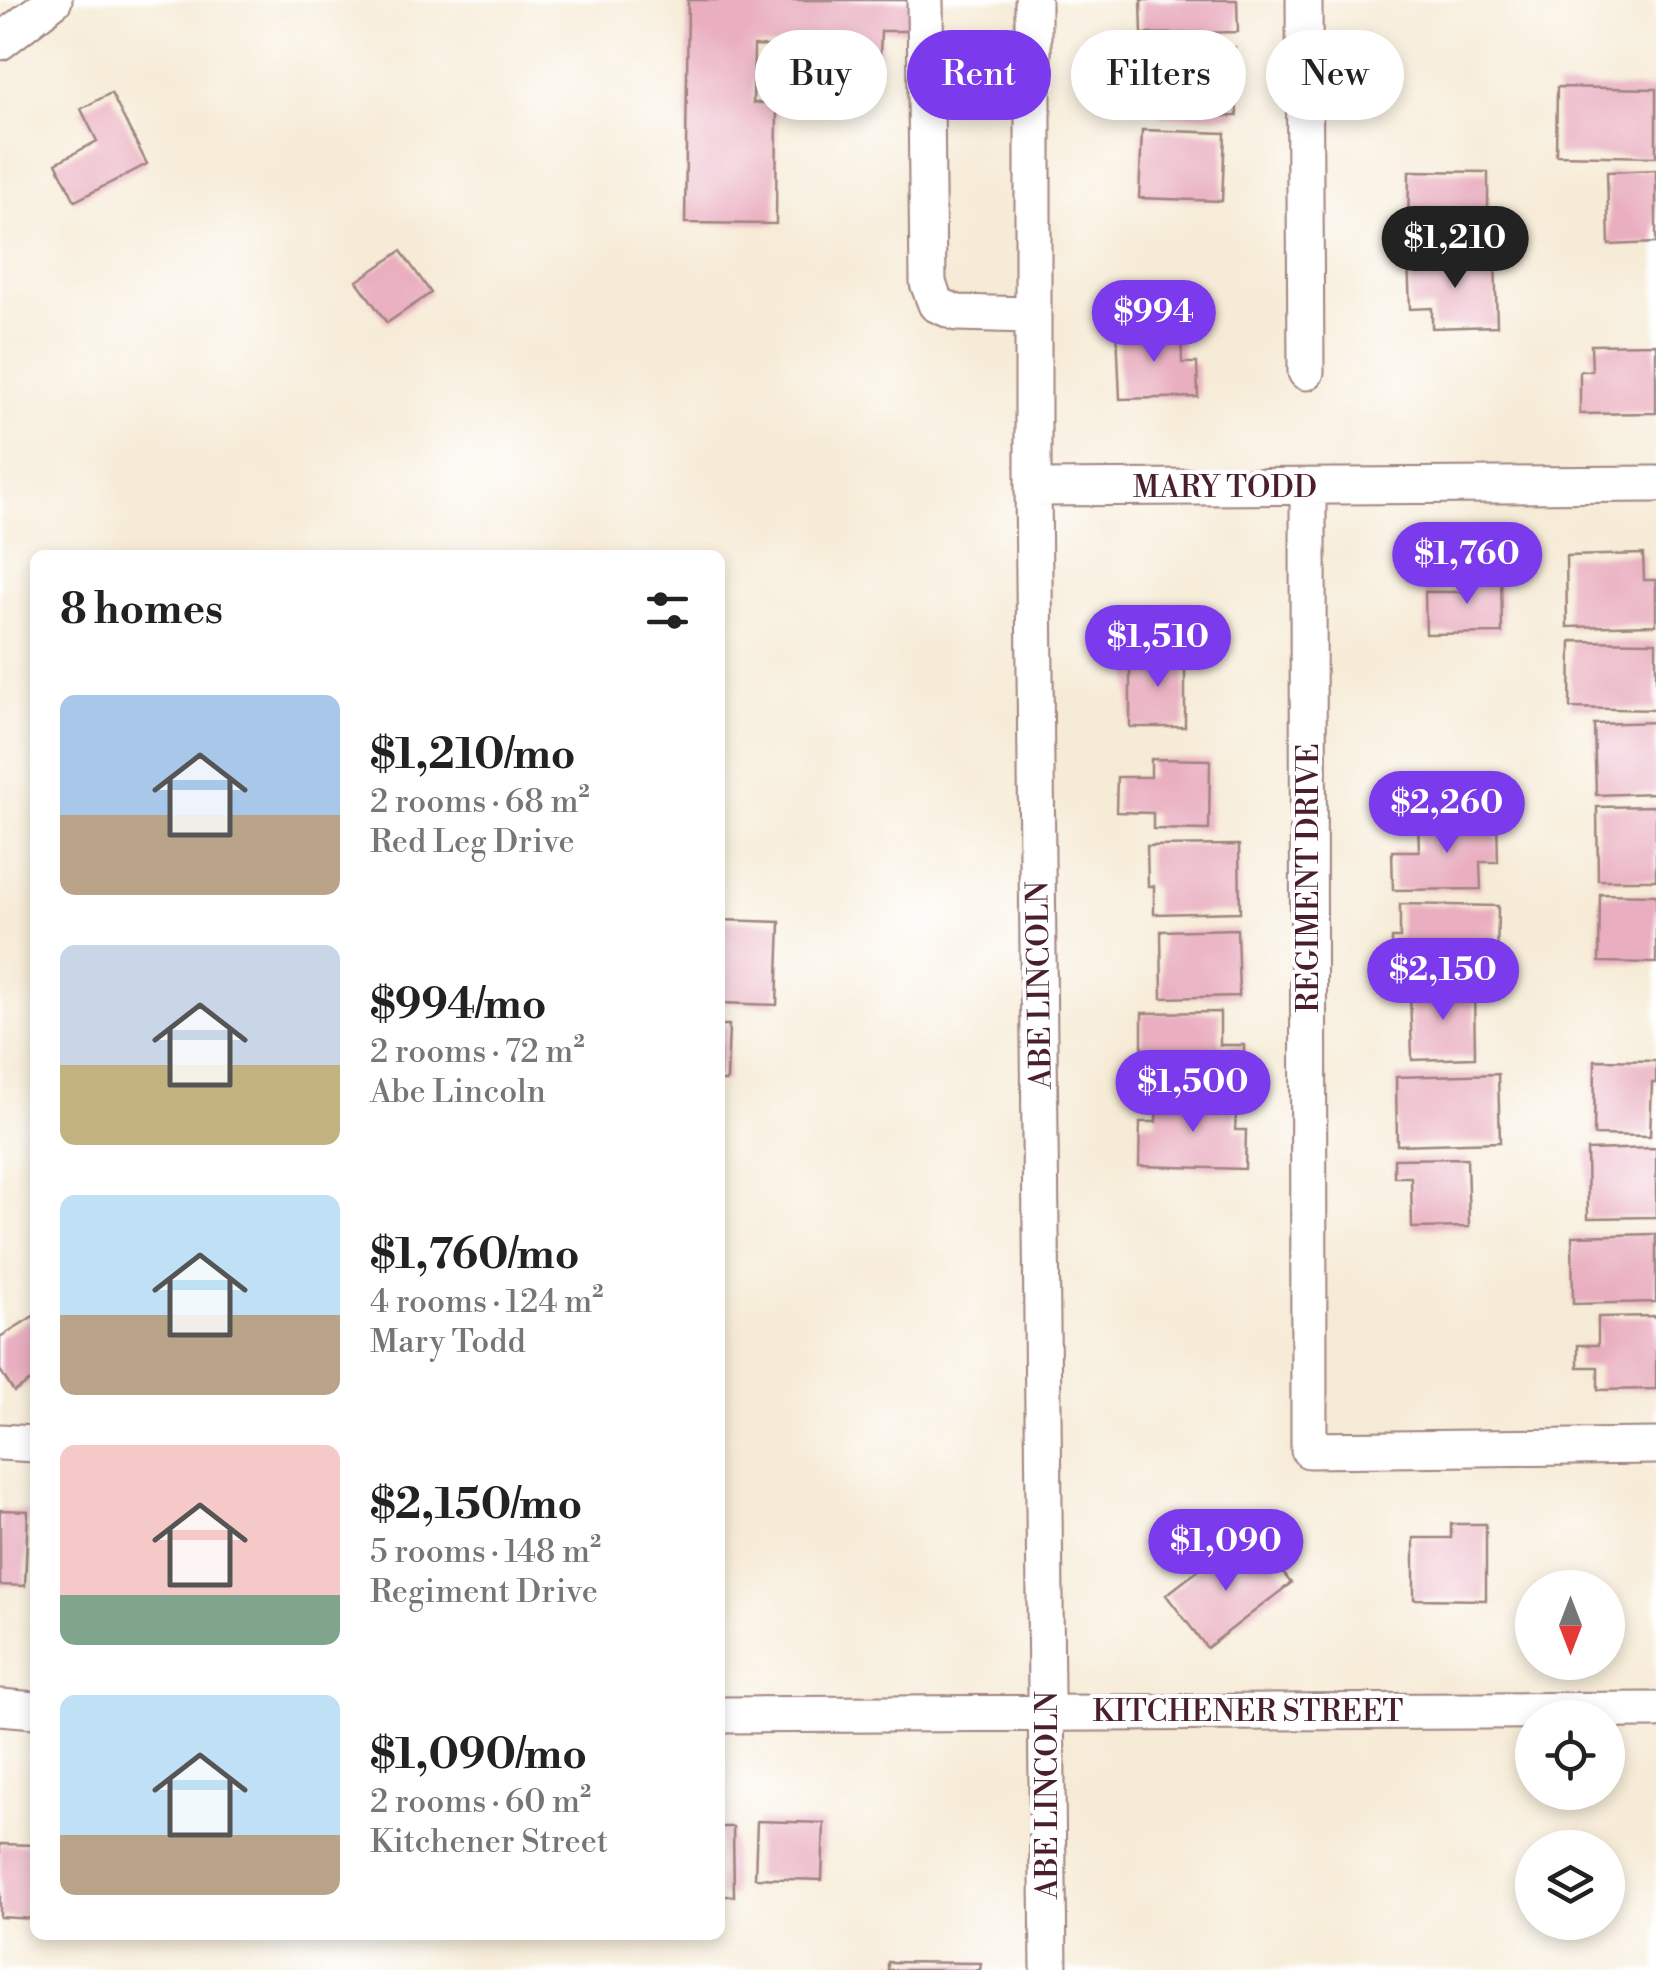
<!DOCTYPE html>
<html lang="en">
<head>
<meta charset="utf-8">
<style>
  body { margin:0; font-family:"Libre Bodoni",serif; background:#f2f2f2; color:#222; height:100vh; display:flex; flex-direction:column; font-size:38px; white-space:nowrap }
  * { box-sizing:border-box; margin:0 }
  p { font-size:32px; color:#767676 }
  .icon { flex:none; width:55px; height:55px; fill:none; stroke:currentColor; stroke-width:2; stroke-linecap:round; stroke-linejoin:round }
  .map { position:relative; flex:1; overflow:hidden }
  .details { position:absolute; left:30px; top:550px; width:695px; height:1390px; display:flex; flex-direction:column; background:#fff; border-radius:15px; box-shadow:0 5px 15px #0003 }
  .details>* { flex:none }
  .top-card { position:absolute; left:755px; top:30px; width:750px; height:90px; display:flex; gap:20px }
  .needle { width:65px; rotate:180deg }
  .buttons { position:absolute; left:1515px; top:1570px; display:grid; gap:20px }
  .buttons a { display:grid; place-items:center; width:110px; height:110px; border-radius:50%; background:#fff; box-shadow:0 5px 15px #0003; font-size:50px }
  .price { position:absolute; translate:-50% -85px; padding:0 22px; border-radius:35px; background:#7c3aed; color:#fff; font-size:32px; line-height:65px; filter:drop-shadow(0 2px 5px #0008) }
  .price::after { content:''; position:absolute; left:50%; top:60px; width:30px; height:22px; margin-left:-15px; background:inherit; clip-path:polygon(0 0,100% 0,50% 100%) }
  .price.active { background:#222; color:#fff }
  ul { padding:0; list-style:none }
  li { display:flex; align-items:center; gap:30px; height:250px; padding:0 30px }
  li span { display:grid; place-items:center; flex:none; width:280px; height:200px; border-radius:15px; color:#555 }
  li>.icon { margin-inline-start:auto }
  span .icon { width:120px; height:120px; fill:#fffc; stroke-width:1 }
  li b { font-size:42px }
  h2 { display:flex; justify-content:space-between; align-items:center; height:120px; padding:0 30px; font-size:42px }
  .tag { padding:0 35px; border-radius:45px; background:#fff; box-shadow:0 5px 15px #0003; font-size:35px; line-height:90px }
  .tag.active { background:#7c3aed; color:#fff }
  .map>svg:first-child { display:block }
  .building { fill:#e9aebf }
  .lines { fill:none; stroke-linecap:round; stroke-linejoin:round }
  .minor-casing { stroke:#a08580; stroke-width:39 }
  .minor { stroke:#fff; stroke-width:35 }
  .labels { text-anchor:middle; stroke-width:8; stroke-linejoin:round; paint-order:stroke }
  .street-label { font-size:30px; fill:#4a1f2b; stroke:#fff }
</style>
</head>
<body>
<div class="map">
<svg width="1656" height="1970" viewBox="0 0 1656 1970">
  <rect width="100%" height="100%" fill="#fff"/>
  <filter id="ink" filterUnits="userSpaceOnUse"><feTurbulence type="fractalNoise" baseFrequency=".01" numOctaves="2"/><feDisplacementMap in="SourceGraphic" scale="20" xChannelSelector="R" yChannelSelector="G"/><feConvolveMatrix kernelMatrix="1 2 1 2 8 2 1 2 1" color-interpolation-filters="sRGB"/></filter>
  <filter id="wash" filterUnits="userSpaceOnUse"><feTurbulence type="fractalNoise" baseFrequency=".0048" numOctaves="4" result="noise"/><feDisplacementMap in="SourceGraphic" scale="40" xChannelSelector="R" yChannelSelector="G"/><feGaussianBlur stdDeviation="2.25" result="paint"/><feColorMatrix in="noise" values="0 0 0 0 0 0 0 0 0 0 0 0 0 0 0 0 0 1.4 0 .05"/><feComposite in="paint" operator="in"/></filter>
  <g filter="url(#wash)">
    <rect width="100%" height="100%" fill="#f6ebd6"/>
    <g id="blocks">
      <path class="building" d="M688,0H914L913,31H881L880,58H850V47L754,46L753,103H777L776,224L685,223Z
        M1141,0H1237L1238,32L1142,34Z
        M1235,47L1237,116L1160,117L1159,93L1131,94L1130,50Z
        M1557,87L1656,89V157L1556,155Z
        M111,93L147,164L75,201L56,163L97,141L81,109Z
        M1142,130L1225,133L1222,201L1139,198Z
        M1656,170V243L1609,245L1607,172Z
        M1409,171L1488,172V243H1408Z
        M401,251L431,293L387,323L357,281Z
        M1495,257L1497,326L1432,328V308L1410,309L1408,260Z
        M1181,326L1182,363H1197L1198,397L1120,399L1117,329Z
        M1656,344V413L1580,414V371H1592L1591,345Z
        M1643,554L1644,580H1656V625L1567,627L1566,556Z
        M1501,572L1502,633L1426,634L1425,592H1462V573Z
        M1571,641L1656,642V710L1570,708Z
        M1130,654H1185V727H1130Z
        M1656,722V793L1596,795L1594,724Z
        M1151,759L1210,760L1209,830L1153,829V813L1116,812L1117,777H1151Z
        M1656,806V880H1598L1597,807Z
        M1418,820H1497L1498,862H1480L1481,889L1393,890L1392,851H1419Z
        M1239,845L1240,912L1154,914V886H1148L1147,846Z
        M1600,894L1656,895V963L1599,962Z
        M1400,904L1498,906L1497,975L1392,973V938H1400Z
        M720,920L780,922L777,1005L720,1003Z
        M1237,929L1239,996L1162,998L1161,931Z
        M1474,987L1475,1058L1412,1060L1410,989Z
        M1220,1012V1045H1244V1081L1157,1082V1054H1142V1013Z
        M720,1025H729L727,1081H720Z
        M1595,1060L1656,1061V1083H1652L1650,1136L1594,1135Z
        M1498,1074L1500,1142L1397,1145L1396,1077Z
        M1157,1098L1237,1100L1235,1130H1246L1245,1169L1139,1166L1140,1122H1156Z
        M1656,1148V1217L1588,1218L1587,1150Z
        M1467,1158L1469,1227L1412,1228L1411,1177H1394V1159Z
        M1656,1234V1302L1573,1304L1572,1236Z
        M35,1315V1378L14,1392L0,1370V1337Z
        M1656,1316V1389L1598,1390V1367H1578V1345H1598V1317Z
        M0,1510L28,1511L25,1586L0,1585Z
        M1451,1524H1486V1600L1414,1599V1538H1451Z
        M1264,1549L1291,1583L1207,1648L1166,1595L1222,1552L1237,1570Z
        M757,1821L824,1823L822,1880L755,1878Z
        M720,1827H733L734,1896H720Z
        M0,1844L35,1845V1919L0,1917Z
        M888,1962L981,1963L980,1970H888Z"/>
    </g>
  </g>
  <g filter="url(#ink)">
    <use href="#blocks" fill-opacity="0" stroke="#a08580" stroke-width="2.5"/>
    <g class="lines">
      <defs>
        <path id="minor" d="M925,0L928,283L936,304L957,313L1033,315
          M1033,0V488L1049,1970
          M1304,0L1306,372
          M0,42L54,0
          M1308,487L1309,1450L1656,1446
          M1033,488L1656,484
          M0,1442L35,1444
          M0,1707L35,1710
          M720,1715L1656,1710"/>
      </defs>
      <use href="#minor" class="minor-casing"/>
      <use href="#minor" class="minor"/>
    </g>
  </g>
  <g class="labels">
    <g class="street-label">
      <text x="1225" y="497">MARY TODD</text>
      <text transform="translate(1308 878) rotate(-90)" y="10">REGIMENT DRIVE</text>
      <text transform="translate(1039 985) rotate(-91)" y="10">ABE LINCOLN</text>
      <text x="1248" y="1721">KITCHENER STREET</text>
      <text transform="translate(1047 1795) rotate(-90)" y="10">ABE LINCOLN</text>
    </g>
  </g>
</svg>
<div class="buttons">
<a><svg class="needle" viewBox="-14 -14 28 28"><path d="M0-13l5 13h-10z" fill="#e53935"/><path d="M0 13l5-13h-10z" fill="#767676"/></svg></a>
<a><svg class="icon" aria-label="locate" viewBox="0 0 24 24"><circle cx="12" cy="12" r="6"/><path d="M12 2v4M12 18v4M2 12h4M18 12h4"/></svg></a>
<a><svg class="icon" aria-label="layers" viewBox="0 0 24 24"><path d="M12 4l9 5-9 5-9-5zM3 14l9 5 9-5"/></svg></a>
</div>
<b class="price active" style="left:1455px;top:291px">$1,210</b>
<b class="price" style="left:1154px;top:365px">$994</b>
<b class="price" style="left:1467px;top:607px">$1,760</b>
<b class="price" style="left:1158px;top:690px">$1,510</b>
<b class="price" style="left:1447px;top:856px">$2,260</b>
<b class="price" style="left:1443px;top:1023px">$2,150</b>
<b class="price" style="left:1193px;top:1135px">$1,500</b>
<b class="price" style="left:1226px;top:1594px">$1,090</b>
<div class="top-card">
<a class="tag">Buy</a>
<a class="tag active">Rent</a>
<a class="tag">Filters</a>
<a class="tag">New</a>
</div>
<section class="details">
<h2>8 homes<svg class="icon" aria-label="filters" viewBox="0 0 24 24"><path d="M4 7h16M4 17h16"/><circle cx="9" cy="7" r="2"/><circle cx="15" cy="17" r="2"/></svg></h2>
<ul>
<li><span style="background:linear-gradient(#a9c7e8 60%,#b9a48a 0)"><svg class="icon" aria-label="home" viewBox="0 0 24 24"><path d="M3 11l9-7 9 7M6 9v11h12V9"/></svg></span><div><b>$1,210/mo</b><p>2 rooms · 68 m²</p><p>Red Leg Drive</p></div></li>
<li><span style="background:linear-gradient(#c9d6e8 60%,#c2b280 0)"><svg class="icon" aria-label="home" viewBox="0 0 24 24"><path d="M3 11l9-7 9 7M6 9v11h12V9"/></svg></span><div><b>$994/mo</b><p>2 rooms · 72 m²</p><p>Abe Lincoln</p></div></li>
<li><span style="background:linear-gradient(#bfe0f5 60%,#b9a48a 0)"><svg class="icon" aria-label="home" viewBox="0 0 24 24"><path d="M3 11l9-7 9 7M6 9v11h12V9"/></svg></span><div><b>$1,760/mo</b><p>4 rooms · 124 m²</p><p>Mary Todd</p></div></li>
<li><span style="background:linear-gradient(#f6c9c9 75%,#7fa58c 0)"><svg class="icon" aria-label="home" viewBox="0 0 24 24"><path d="M3 11l9-7 9 7M6 9v11h12V9"/></svg></span><div><b>$2,150/mo</b><p>5 rooms · 148 m²</p><p>Regiment Drive</p></div></li>
<li><span style="background:linear-gradient(#bfe0f5 70%,#b9a48a 0)"><svg class="icon" aria-label="home" viewBox="0 0 24 24"><path d="M3 11l9-7 9 7M6 9v11h12V9"/></svg></span><div><b>$1,090/mo</b><p>2 rooms · 60 m²</p><p>Kitchener Street</p></div></li>
</ul>
</section>
</div>
</body>
</html>
